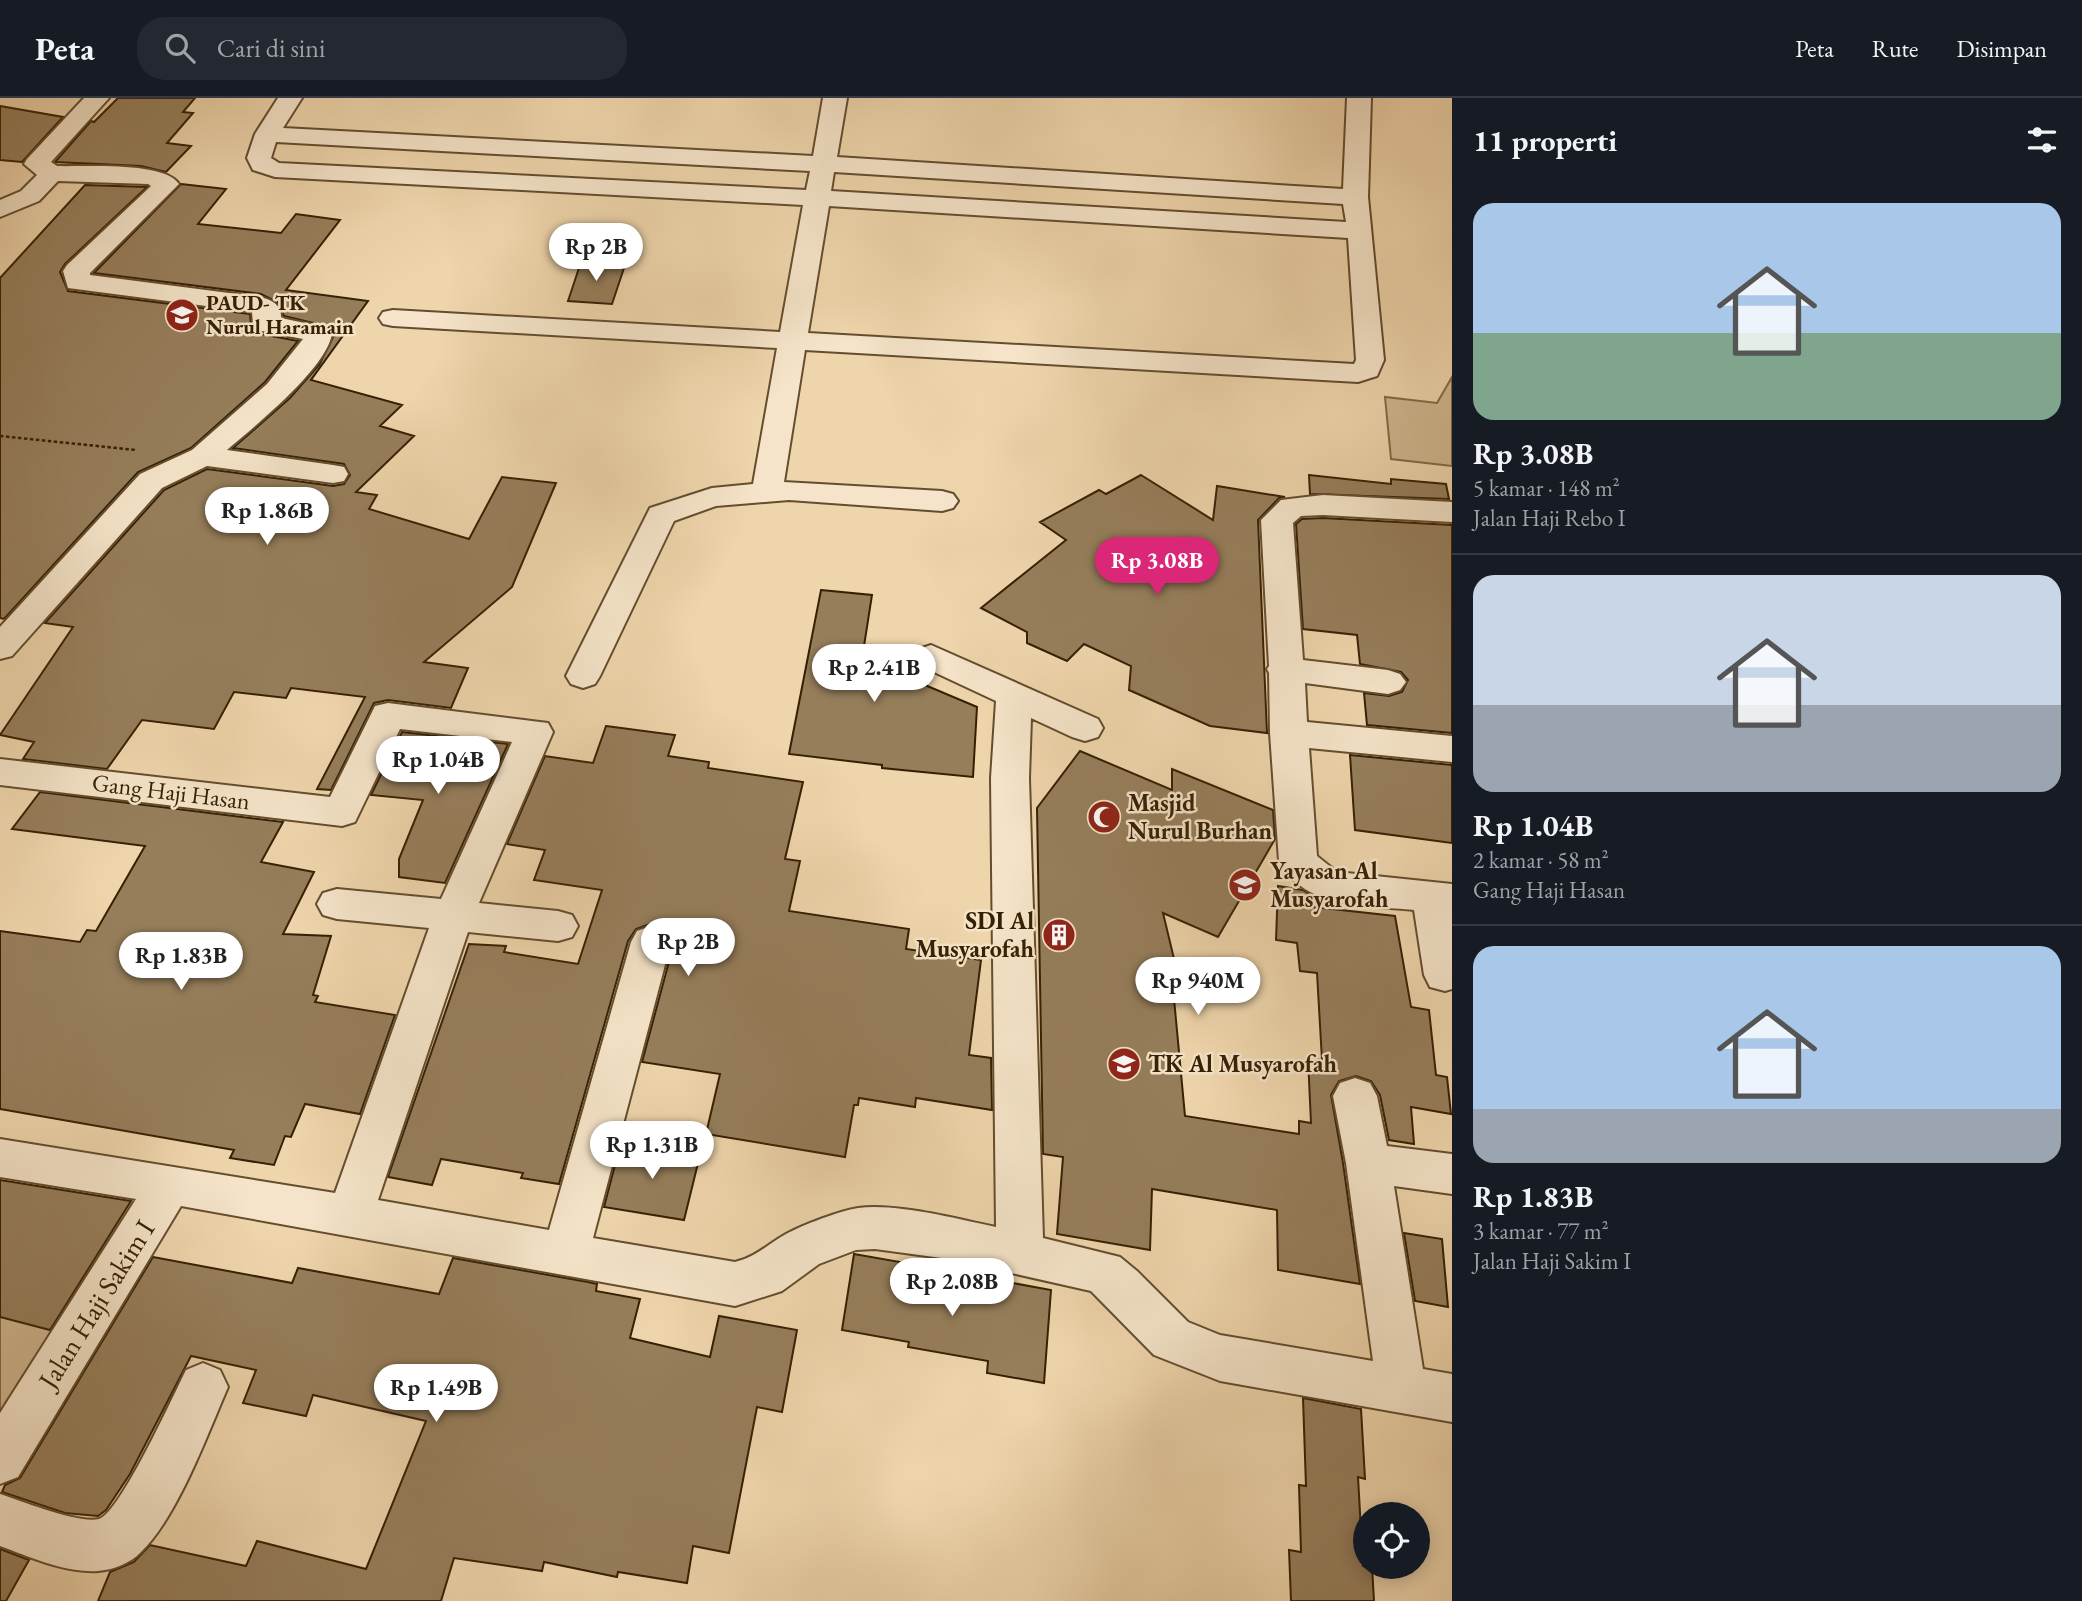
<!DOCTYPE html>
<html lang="id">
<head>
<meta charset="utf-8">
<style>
  body { margin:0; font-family:"EB Garamond",serif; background:#242831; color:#f1f3f6; height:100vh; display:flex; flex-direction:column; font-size:26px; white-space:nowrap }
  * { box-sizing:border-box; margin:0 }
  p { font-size:23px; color:#9ea1a6 }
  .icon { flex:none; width:38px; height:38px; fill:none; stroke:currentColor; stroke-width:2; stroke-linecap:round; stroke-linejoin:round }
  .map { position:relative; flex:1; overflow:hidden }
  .panel { display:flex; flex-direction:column; background:#171b24; width:630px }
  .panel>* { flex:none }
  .buttons { position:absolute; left:1353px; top:1404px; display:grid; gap:14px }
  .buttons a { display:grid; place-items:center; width:77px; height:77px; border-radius:50%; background:#171b24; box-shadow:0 4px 18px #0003; font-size:35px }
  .price { position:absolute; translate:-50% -60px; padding:0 16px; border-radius:24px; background:#fff; color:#222; font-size:23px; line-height:46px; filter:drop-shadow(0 2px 4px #0008) }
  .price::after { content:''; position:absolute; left:50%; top:42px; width:21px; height:16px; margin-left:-10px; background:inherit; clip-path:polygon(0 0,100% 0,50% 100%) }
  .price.active { background:#db2777; color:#fff }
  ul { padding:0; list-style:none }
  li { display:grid; align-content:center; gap:14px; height:371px; padding:0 21px }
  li+li { border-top:2px solid #363941 }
  li span { display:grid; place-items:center; height:217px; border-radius:21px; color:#555 }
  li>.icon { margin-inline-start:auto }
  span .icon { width:126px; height:126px; fill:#fffc; stroke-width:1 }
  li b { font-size:30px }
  h2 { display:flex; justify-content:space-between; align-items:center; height:84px; padding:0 21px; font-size:30px }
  header { display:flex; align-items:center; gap:42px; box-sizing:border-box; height:98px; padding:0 35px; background:#171b24; border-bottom:2px solid #363941 }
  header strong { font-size:33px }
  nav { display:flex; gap:38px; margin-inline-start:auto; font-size:24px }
  .search { width:490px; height:63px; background:#242831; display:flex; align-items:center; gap:18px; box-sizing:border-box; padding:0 24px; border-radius:28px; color:#9ea1a6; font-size:26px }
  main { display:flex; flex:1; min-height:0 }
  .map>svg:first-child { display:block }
  .green { fill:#d0b68f; stroke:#836b4a; stroke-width:2 }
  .building { fill:#967e5b; stroke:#362004; stroke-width:2 }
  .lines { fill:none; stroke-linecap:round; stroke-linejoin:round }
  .minor-casing { stroke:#644d2e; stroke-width:4 }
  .path { stroke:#362004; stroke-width:2.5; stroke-dasharray:3.5 2.5; stroke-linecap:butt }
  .minor { fill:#f5e4c9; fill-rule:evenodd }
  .labels { text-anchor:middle; stroke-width:5; stroke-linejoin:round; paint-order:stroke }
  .far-poi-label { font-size:21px; font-weight:bold; fill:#362004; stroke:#f5e4c9; text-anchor:start }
  .street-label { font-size:24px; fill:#362004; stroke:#f5e4c9 }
  .poi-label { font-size:24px; font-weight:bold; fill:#362004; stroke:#f5e4c9; text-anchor:start }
  .near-street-label { font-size:28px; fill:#362004; stroke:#f5e4c9 }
</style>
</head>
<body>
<header>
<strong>Peta</strong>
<div class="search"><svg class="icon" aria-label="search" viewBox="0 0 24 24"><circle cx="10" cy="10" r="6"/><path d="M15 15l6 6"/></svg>Cari di sini</div>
<nav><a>Peta</a><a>Rute</a><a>Disimpan</a></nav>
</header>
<main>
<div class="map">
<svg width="1452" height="1503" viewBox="0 0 1452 1503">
  <rect width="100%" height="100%" fill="#efd5ac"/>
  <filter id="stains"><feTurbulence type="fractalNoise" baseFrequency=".00286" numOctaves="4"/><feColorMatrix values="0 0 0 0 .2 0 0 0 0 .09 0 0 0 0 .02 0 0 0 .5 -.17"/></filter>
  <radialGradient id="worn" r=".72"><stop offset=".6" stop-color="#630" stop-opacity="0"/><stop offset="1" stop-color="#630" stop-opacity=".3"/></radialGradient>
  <path class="green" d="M1452,279V368L1391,361L1385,299L1437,305Z
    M0,1184L93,1235L0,1367Z"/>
  <path class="building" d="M118,0H195L183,14L193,15L167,45L191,48L166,74L141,68L55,64L91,23L94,24Z
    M0,8L63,19L22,64L0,62Z
    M181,86L226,91L198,126L281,135L296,116L340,122L286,192L368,203L311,282L402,307L380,328L414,338L356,394L377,397L369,411L469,441L502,379L556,385L512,489L424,564L468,570L451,610L388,602L374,605L331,692L317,691L365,599L291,590L286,600L234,594L214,631L142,622L107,671L23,661L34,644L0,637L73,529L45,525L164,392L207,371L333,388L344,386L350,377L344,366L233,350L290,300L319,267L334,237L330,229L284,218L277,204L261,196L94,175Z
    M85,87L147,89L65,166L60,174L68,193L250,216L251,227L256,235L298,243L265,284L191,350L138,374L4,521L0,520V180Z
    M581,164L625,167L612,206L568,203Z
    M1141,377L1213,422L1217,388L1285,399L1279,400L1258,422L1267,635L1210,628L1129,592L1131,568L1084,546L1067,563L1027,545V534L981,510L1066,442L1040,424L1099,392L1106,396Z
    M1309,377L1391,386V381L1446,386L1449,401L1310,396Z
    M1323,420L1452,427V635L1367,627L1364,595L1389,598L1402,594L1408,582L1401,574L1360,566L1357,537L1303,531L1296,426L1302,421Z
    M821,492L872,497L859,580L925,587L977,609L973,679L882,670V667L789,656Z
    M606,628L675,637L668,658L709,664L708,670L803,684L785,761L800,763L789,813L909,831L906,851L981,862L969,957L991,960L992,1012L916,1000L915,1009L859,1000L858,1007H854L845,1059L706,1036L720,976L642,964L674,845L666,831L650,826L636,831L628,843L559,1086L521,1080L523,1075L441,1061L432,1087L388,1079L469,846L506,848L504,854L578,866L602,792L534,782L545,752L507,746L545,658L593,665Z
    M402,634L508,646L445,785L399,779V761L423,702L371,697Z
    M1080,653L1172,692V671L1273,712L1275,741L1218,839L1163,815L1181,890H1173L1185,1018L1299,1036V1023L1311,1025L1308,960L1322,962L1317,875L1300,873L1297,845L1276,842L1278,788L1303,792L1314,798V809L1395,818L1411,909L1429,912L1436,977L1447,979L1451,1016L1411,1009L1414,1046L1389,1042L1380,997L1371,983L1356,978L1339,983L1331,997L1343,1065L1360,1186L1278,1172L1277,1112L1152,1091L1150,1152L1057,1136L1063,1059L1043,1056L1037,710Z
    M1350,657L1452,667V745L1355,732Z
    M40,694L283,724L261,764L314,774L283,836L331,838L313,897L318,898L315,904L395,917L360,1016L305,1006L291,1039L285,1038L274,1067L230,1060L234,1052L0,1011V833L80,844L87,832L96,833L145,748L12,731Z
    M621,1044L700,1057L684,1122L604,1109Z
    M0,1082L131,1103L50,1232L0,1219Z
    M1404,1135L1442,1141L1448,1209L1415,1203Z
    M854,1156L900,1164L898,1180L995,1197L996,1182L1051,1192L1044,1285L987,1275L988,1263L908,1249L909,1244L842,1232Z
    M153,1159L292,1185L298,1170L439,1196L453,1160L588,1184L597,1186L596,1193L640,1201L630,1240L710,1259L719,1218L797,1232L782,1314L757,1309L729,1455L693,1448L687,1485L618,1474L617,1479L544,1464L542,1473L454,1460L441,1503H98L110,1474L134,1464L150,1447L246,1468L257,1443L366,1471L426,1323L313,1297L306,1318L243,1305L256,1272L191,1258L130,1376L106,1412L98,1418L65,1415L2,1394L5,1387L20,1380Z
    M1303,1300L1361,1311L1365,1381L1358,1379L1363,1468H1372L1374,1503H1291L1289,1452L1301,1454L1299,1387L1306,1388Z
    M0,1451L29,1462L6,1503H0Z"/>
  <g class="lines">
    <defs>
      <path id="minor" d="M84,0H109L51,64L57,68C85,69 164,63 179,86L90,175V177L260,199C272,202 282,207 281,220L328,230L332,236C326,271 255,328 227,352L333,367L344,369L348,376L344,383L333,385L207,368L162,390L12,558L0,561V529L140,376L192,352L267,286L303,241L257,232L253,226L252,214L68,190L63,173L67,167L151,88L148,86L58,83L39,103L0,119V102L21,93L37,77L24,66L27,61Z
        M278,0H302L283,30L813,58L823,0H847L837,59L1343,91L1347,0H1371L1368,99L1384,262L1377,278L1358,284L805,252L784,384L942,393L953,396L958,403L953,410L942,413L789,402L716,408L674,423L600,578L595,586L583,590L571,586L566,578L650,410L712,390L753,386L777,250L393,228L383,226L379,220L383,214L393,212L780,234L803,107L275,79L253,72L247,60L255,36ZM276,44L810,73L806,92L279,65L271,60ZM834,74L1343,106L1346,124L831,93ZM829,108L1348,140L1356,262L1354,266L808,235Z
        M1323,397L1452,404V424L1323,417L1301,418L1293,425L1303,562L1388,572L1400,576L1406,584L1400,592L1388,596L1305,585L1307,624L1452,638V664L1309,650L1317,758L1337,774L1452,786V891L1445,893L1430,889L1424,877L1414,812C1365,807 1306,812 1279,763L1270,635L1269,575L1267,571L1269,568L1261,422L1281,402Z
        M931,547L1098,621L1103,630L1098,639L1085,643L1072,639L1031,620L1029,680L1043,1140L1120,1159L1137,1173L1188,1224L1220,1237L1373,1263L1346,1065L1333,998L1340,985L1355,980L1370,985L1377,998L1387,1048L1452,1056V1096L1394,1088L1423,1271L1452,1276V1324L1220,1283L1154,1257L1091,1193L949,1161L875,1151L856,1152L819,1166L782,1193L735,1208L181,1108L18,1379L0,1386V1315L136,1101L0,1079V1041L335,1095L429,830L337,821L323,817L317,806L323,795L337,791L441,801L512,644L400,631L355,724L342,728L0,687V661L330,699L375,608L388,605L548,625L553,634L479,805L558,813L572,817L578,828L572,839L558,843L468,834L378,1102L549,1132L631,844L637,833L651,828L665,833L671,844L593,1140L735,1164C756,1159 768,1146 786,1136C803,1127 839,1113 858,1110C897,1105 957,1121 996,1129L991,680L996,603L919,567L914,559L919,551Z
        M203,1265L220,1272L228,1289C207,1337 178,1418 141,1454C131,1465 113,1472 98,1473C65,1475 30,1459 0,1448V1396C22,1403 78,1426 99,1421C120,1415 174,1296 186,1272Z"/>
    </defs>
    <use href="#minor" class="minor-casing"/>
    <path class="path" d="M0,338L136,352"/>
    <use href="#minor" class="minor"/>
  </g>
  <defs>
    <symbol id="school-disc" viewBox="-11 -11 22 22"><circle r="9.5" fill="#8f2418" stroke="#f5e4c9"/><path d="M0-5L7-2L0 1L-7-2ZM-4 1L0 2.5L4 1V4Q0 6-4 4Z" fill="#fff"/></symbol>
    <symbol id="mosque-disc" viewBox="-11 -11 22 22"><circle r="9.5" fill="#8f2418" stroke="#f5e4c9"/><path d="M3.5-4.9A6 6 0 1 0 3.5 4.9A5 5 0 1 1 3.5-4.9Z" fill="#fff"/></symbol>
    <symbol id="building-disc" viewBox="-11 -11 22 22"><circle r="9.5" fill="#8f2418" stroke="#f5e4c9"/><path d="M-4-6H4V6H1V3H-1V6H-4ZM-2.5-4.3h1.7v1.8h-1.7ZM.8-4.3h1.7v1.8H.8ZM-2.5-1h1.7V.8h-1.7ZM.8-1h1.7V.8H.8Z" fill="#fff"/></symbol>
  </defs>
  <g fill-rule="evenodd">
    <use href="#school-disc" x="163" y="198" width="38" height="38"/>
    <use href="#mosque-disc" x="1085" y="700" width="38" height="38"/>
    <use href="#school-disc" x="1226" y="768" width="38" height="38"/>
    <use href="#building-disc" x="1040" y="818" width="38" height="38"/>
    <use href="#school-disc" x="1105" y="947" width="38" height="38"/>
  </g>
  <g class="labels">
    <g class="far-poi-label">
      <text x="206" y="212">PAUD- TK<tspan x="206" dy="24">Nurul Haramain</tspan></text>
    </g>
    <g class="street-label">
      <text transform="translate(171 694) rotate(7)" y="8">Gang Haji Hasan</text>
    </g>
    <g class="poi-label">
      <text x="1128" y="713">Masjid<tspan x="1128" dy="28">Nurul Burhan</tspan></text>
      <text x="1270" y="781">Yayasan Al<tspan x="1270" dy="28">Musyarofah</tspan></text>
      <text x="1034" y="831" text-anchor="end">SDI Al<tspan x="1034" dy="28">Musyarofah</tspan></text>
      <text x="1148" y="974">TK Al Musyarofah</text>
    </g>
    <g class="near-street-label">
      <text transform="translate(96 1206) rotate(-58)" y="10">Jalan Haji Sakim I</text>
    </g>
  </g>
  <rect width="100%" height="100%" filter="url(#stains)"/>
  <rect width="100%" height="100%" fill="url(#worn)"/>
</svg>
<div class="buttons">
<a><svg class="icon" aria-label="locate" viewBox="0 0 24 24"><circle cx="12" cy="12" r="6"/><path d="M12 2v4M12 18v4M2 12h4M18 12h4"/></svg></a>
</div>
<b class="price" style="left:596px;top:185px">Rp 2B</b>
<b class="price" style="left:267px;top:449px">Rp 1.86B</b>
<b class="price active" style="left:1157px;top:499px">Rp 3.08B</b>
<b class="price" style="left:874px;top:606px">Rp 2.41B</b>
<b class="price" style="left:438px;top:698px">Rp 1.04B</b>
<b class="price" style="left:688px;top:880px">Rp 2B</b>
<b class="price" style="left:181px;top:894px">Rp 1.83B</b>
<b class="price" style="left:1198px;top:919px">Rp 940M</b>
<b class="price" style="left:652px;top:1083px">Rp 1.31B</b>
<b class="price" style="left:952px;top:1220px">Rp 2.08B</b>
<b class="price" style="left:436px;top:1326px">Rp 1.49B</b>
</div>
<section class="panel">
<h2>11 properti<svg class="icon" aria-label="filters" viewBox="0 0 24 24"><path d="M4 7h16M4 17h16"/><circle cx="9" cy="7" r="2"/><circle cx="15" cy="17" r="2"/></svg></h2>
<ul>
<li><span style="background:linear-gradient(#a9c7e8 60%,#7fa58c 0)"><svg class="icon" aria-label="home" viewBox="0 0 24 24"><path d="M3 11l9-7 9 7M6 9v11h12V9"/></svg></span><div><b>Rp 3.08B</b><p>5 kamar · 148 m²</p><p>Jalan Haji Rebo I</p></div></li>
<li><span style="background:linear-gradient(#c9d6e8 60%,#9aa5b1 0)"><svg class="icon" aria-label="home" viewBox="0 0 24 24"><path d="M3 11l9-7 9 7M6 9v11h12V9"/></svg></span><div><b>Rp 1.04B</b><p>2 kamar · 58 m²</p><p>Gang Haji Hasan</p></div></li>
<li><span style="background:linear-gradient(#a9c7e8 75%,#9aa5b1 0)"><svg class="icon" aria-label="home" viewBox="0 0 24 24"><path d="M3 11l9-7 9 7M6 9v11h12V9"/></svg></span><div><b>Rp 1.83B</b><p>3 kamar · 77 m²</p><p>Jalan Haji Sakim I</p></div></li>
</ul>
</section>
</main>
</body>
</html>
